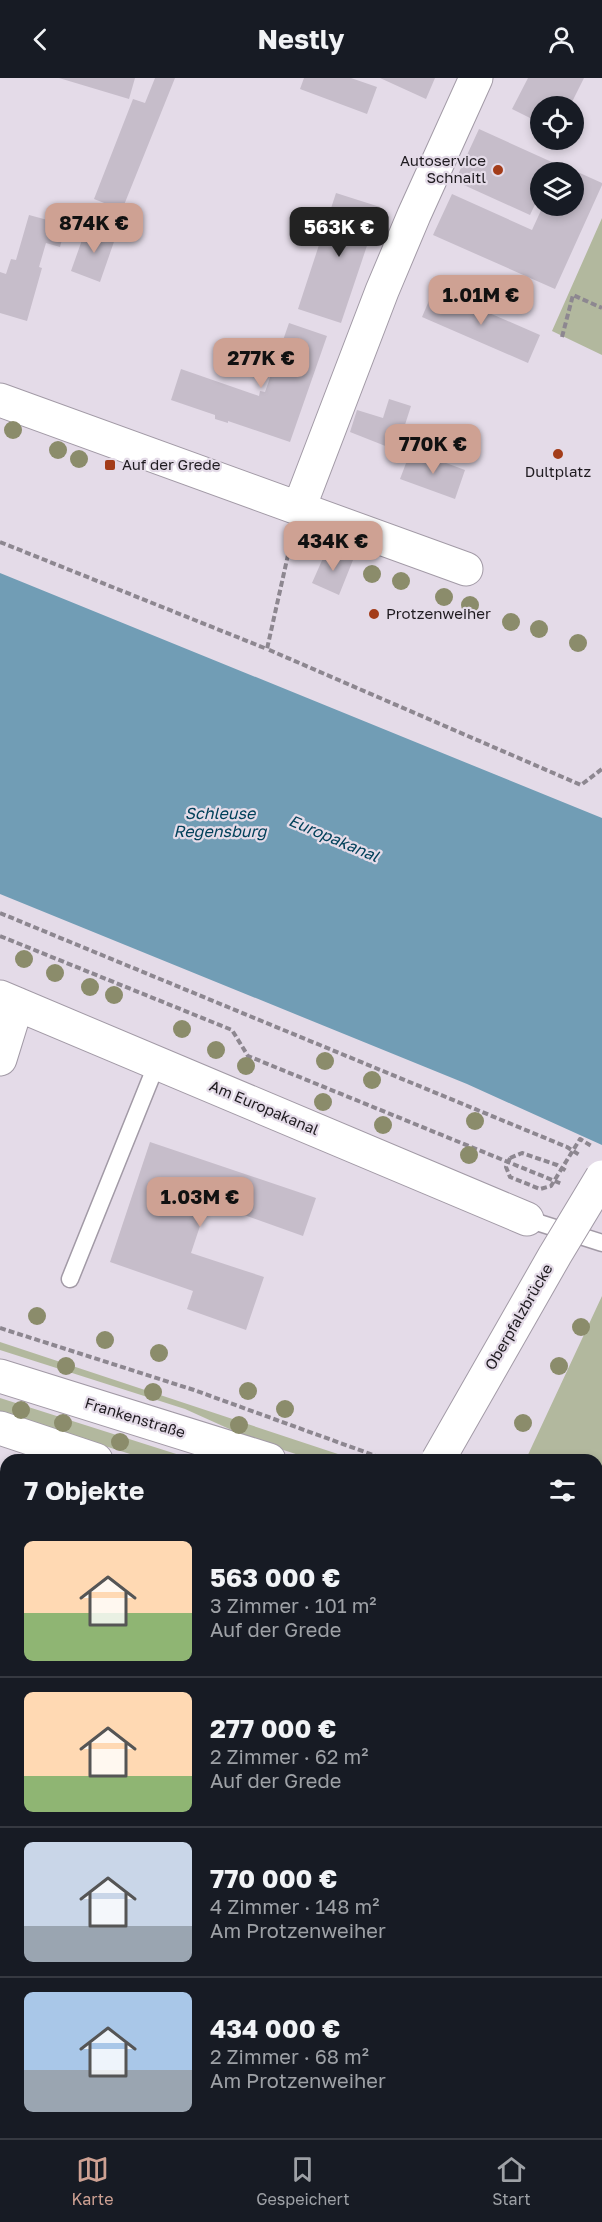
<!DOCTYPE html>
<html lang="de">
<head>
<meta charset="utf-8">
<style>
  body { margin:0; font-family:"Golos Text",sans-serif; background:#242831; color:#f1f3f6; height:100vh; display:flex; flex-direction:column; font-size:22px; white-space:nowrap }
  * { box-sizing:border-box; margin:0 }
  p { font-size:20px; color:#9ea1a6 }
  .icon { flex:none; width:33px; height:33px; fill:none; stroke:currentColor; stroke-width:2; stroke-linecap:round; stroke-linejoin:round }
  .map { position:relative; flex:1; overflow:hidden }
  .details { position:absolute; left:0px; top:1376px; width:603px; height:686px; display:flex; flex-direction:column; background:#171b24; border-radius:18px 18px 0 0; box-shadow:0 3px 9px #0003 }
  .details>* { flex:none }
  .controls { position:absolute; left:530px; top:18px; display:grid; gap:12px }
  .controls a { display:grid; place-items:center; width:54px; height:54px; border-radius:50%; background:#171b24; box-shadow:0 3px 9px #0003; font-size:30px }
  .price { position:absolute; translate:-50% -51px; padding:0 14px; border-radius:12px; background:#cea193; color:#111; font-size:20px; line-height:39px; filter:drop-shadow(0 2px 3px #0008) }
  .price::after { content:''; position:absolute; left:50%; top:36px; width:18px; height:14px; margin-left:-9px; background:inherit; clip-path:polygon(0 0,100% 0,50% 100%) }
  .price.on { background:#222; color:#fff }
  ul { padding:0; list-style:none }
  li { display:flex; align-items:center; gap:18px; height:150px; padding:0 24px }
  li+li { border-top:2px solid #363941 }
  li span { display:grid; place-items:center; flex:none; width:168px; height:120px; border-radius:9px; color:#555 }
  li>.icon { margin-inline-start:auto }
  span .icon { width:72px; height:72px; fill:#fffc; stroke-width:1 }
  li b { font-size:26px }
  h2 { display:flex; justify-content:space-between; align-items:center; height:72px; padding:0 24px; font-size:26px }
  header { display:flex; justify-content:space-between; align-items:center; height:78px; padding:0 24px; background:#171b24; font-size:27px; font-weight:700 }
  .tabs { display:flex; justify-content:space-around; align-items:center; height:84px; border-top:2px solid #363941; background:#171b24; font-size:16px; color:#9ea1a6 }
  .tabs a { display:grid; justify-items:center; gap:3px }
  .tabs .on { color:#cea193 }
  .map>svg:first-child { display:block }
  .green { fill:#b2b89e }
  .water { fill:#719db5 }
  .building { fill:#c6bdca }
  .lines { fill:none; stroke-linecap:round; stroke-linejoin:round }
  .service-casing { stroke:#a29aa6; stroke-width:19 }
  .minor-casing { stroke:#a29aa6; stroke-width:35 }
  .secondary-casing { stroke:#a29aa6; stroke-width:35 }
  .path { stroke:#8d8790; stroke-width:4; stroke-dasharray:6 3; stroke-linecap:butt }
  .service { stroke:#fff; stroke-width:16 }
  .minor { stroke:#fff; stroke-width:33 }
  .secondary { stroke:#fff; stroke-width:33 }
  .minor-bridge-casing { stroke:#a29aa6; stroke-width:35; stroke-linecap:butt }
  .path-bridge { stroke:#8d8790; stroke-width:4; stroke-dasharray:6 3; stroke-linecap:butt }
  .minor-bridge { stroke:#fff; stroke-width:33 }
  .tree { fill:#8b8c6b }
  .poi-dot { fill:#a33c19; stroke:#e4dbe8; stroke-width:2 }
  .labels { text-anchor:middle; stroke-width:4.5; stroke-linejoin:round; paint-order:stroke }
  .poi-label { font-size:15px; fill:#1f1b20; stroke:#e4dbe8; text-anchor:start }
  .street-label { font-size:15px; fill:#1f1b20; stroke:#e4dbe8 }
  .water-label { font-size:16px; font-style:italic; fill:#02415a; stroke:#e4dbe8 }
</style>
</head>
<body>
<header><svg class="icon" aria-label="back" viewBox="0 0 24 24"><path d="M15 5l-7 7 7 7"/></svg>Nestly<svg class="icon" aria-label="person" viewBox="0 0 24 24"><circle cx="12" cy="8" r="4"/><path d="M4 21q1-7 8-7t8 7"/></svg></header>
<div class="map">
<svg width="602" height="2060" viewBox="0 0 602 2060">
  <rect width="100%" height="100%" fill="#e4dbe8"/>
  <path class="green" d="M602,140V277L552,253Z
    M602,1218V1436L597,1435V1382L526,1381Z
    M0,1264L353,1381H311L256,1363L185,1331L0,1272Z
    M0,1320L192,1381H146L0,1335Z"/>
  <path class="water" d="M0,495L602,740V1067L467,1006L0,816Z"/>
  <path class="building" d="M59,0H135L129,21Z
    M155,0H175L122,132L94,121L133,21L145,25Z
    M304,0H351L377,9L367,36L300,11Z
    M380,0H435L426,21Z
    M528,0H584L570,28H540V45L512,31Z
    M479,51L554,85L550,94H540V116L530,137L455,103Z
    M562,87L602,105V107L555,211L433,157L452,116L532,152L543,128H573V94H558Z
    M336,115L380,129L341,245L298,231Z
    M29,137L66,147L60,169L46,165L39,189L42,190L27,243L0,235V194L6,196L11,181L16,182Z
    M87,148L116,158L100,204L71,193Z
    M434,211L540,257L528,285L422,239Z
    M289,245L327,258L290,364L228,343V345L215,341V337L171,322L181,291L259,318L260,313L265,314Z
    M389,321L411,328L403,353L399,352L393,371L350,354L357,332L383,340Z
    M411,372L465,392L455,421L400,401Z
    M327,471L353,482L339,517L312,505Z
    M150,1064L316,1120L303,1158L208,1124L191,1175L264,1199L246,1252L187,1231L193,1213L110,1184Z
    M0,1423L6,1425V1517L0,1515Z
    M0,1669L6,1672V1854L0,1851V1786L2,1778L0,1777Z
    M597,1795L602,1797V1848L597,1846Z
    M597,1942L602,1944V2003L597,2001Z
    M0,2025L6,2029V2055H44L52,2060H0Z"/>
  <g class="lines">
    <defs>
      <path id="service" d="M527,1141L602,1165
        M70,1201L157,985"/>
      <path id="minor" d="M0,322L466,491
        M299,430L382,213L414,137L476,0
        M0,919L527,1141
        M0,981L17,926
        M0,1918L6,1921
        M352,2055L369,2060
        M120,2060L122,2055"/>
      <path id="secondary" d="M0,1298L269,1382
        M0,1350L96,1382
        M597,1492L602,1494
        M597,1549L602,1550"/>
    </defs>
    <use href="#service" class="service-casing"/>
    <use href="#minor" class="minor-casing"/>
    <use href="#secondary" class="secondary-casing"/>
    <path class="path" d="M562,259L573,217L602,230
      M292,459L267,571L581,707L602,691
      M0,464L267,571
      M0,835L567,1069L581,1078
      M0,858L232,952L248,978L562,1106
      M510,1080L522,1075L557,1087L568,1094
      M0,1250L194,1312L387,1382
      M0,1394L6,1396
      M597,1450L602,1451
      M597,1587L602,1588
      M0,1636L6,1639"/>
    <use href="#service" class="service"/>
    <use href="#minor" class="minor"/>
    <use href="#secondary" class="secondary"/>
    <defs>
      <path id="minor-bridge" d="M438,1382L555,1177L602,1099"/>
    </defs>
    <use href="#minor-bridge" class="minor-bridge-casing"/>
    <path class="path-bridge" d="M510,1080L506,1089L510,1099L540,1111L551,1108L580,1061L593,1069"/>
    <use href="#minor-bridge" class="minor-bridge"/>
  </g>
  <g class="tree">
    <circle cx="13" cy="352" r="9"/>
    <circle cx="58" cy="372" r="9"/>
    <circle cx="79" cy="381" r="9"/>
    <circle cx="372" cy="496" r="9"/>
    <circle cx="401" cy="503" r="9"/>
    <circle cx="444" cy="519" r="9"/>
    <circle cx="470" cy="527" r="9"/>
    <circle cx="511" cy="544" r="9"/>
    <circle cx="539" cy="551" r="9"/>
    <circle cx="578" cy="565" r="9"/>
    <circle cx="24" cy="881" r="9"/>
    <circle cx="55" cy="895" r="9"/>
    <circle cx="90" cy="909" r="9"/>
    <circle cx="114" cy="917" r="9"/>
    <circle cx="182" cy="951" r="9"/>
    <circle cx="216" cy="972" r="9"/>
    <circle cx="325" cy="983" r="9"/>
    <circle cx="246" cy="988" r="9"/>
    <circle cx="372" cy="1002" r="9"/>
    <circle cx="323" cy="1024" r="9"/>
    <circle cx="475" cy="1043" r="9"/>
    <circle cx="383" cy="1047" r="9"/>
    <circle cx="469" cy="1077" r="9"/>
    <circle cx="37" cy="1238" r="9"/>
    <circle cx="581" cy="1249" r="9"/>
    <circle cx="105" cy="1262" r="9"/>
    <circle cx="159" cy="1275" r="9"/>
    <circle cx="66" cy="1288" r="9"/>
    <circle cx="559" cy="1288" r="9"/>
    <circle cx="248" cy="1313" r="9"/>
    <circle cx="153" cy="1314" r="9"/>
    <circle cx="285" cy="1331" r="9"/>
    <circle cx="21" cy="1332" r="9"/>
    <circle cx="63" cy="1345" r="9"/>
    <circle cx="523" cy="1345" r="9"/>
    <circle cx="239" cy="1347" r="9"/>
    <circle cx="120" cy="1364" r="9"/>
  </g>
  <g class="poi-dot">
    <circle cx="498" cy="92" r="6"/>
    <circle cx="558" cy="376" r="6"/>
    <rect x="104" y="381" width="12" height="12" rx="3"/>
    <circle cx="374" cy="536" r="6"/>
  </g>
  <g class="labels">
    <g class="poi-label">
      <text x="486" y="88" text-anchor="end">Autoservice<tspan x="486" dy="17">Schnaitl</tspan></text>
      <text x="122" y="392">Auf der Grede</text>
      <text x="558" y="399" text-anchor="middle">Dultplatz</text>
      <text x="386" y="541">Protzenweiher</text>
    </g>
    <g class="street-label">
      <text transform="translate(264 1030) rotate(23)" y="5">Am Europakanal</text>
      <text transform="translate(519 1239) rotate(-60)" y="5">Oberpfalzbrücke</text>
      <text transform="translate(135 1340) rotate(17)" y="5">Frankenstraße</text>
    </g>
    <g class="water-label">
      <text x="220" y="741">Schleuse<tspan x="220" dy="18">Regensburg</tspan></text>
      <text transform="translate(334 760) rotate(23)" y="6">Europakanal</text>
    </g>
  </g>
</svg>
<div class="controls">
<a><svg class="icon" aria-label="locate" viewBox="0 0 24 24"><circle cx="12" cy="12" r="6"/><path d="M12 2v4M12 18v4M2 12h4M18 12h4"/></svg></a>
<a><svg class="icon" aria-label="layers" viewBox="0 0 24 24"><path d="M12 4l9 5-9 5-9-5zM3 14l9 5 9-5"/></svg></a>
</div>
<b class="price" style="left:94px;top:176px">874K €</b>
<b class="price on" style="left:339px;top:180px">563K €</b>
<b class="price" style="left:481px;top:248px">1.01M €</b>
<b class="price" style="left:261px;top:311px">277K €</b>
<b class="price" style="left:433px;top:397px">770K €</b>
<b class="price" style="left:333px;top:494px">434K €</b>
<b class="price" style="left:200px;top:1150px">1.03M €</b>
<section class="details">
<h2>7 Objekte<svg class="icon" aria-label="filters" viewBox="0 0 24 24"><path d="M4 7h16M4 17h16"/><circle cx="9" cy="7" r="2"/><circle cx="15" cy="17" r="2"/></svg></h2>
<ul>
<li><span style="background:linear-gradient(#ffd9b3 60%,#8fb573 0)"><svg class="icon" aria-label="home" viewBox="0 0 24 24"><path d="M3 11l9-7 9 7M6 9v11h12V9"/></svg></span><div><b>563 000 €</b><p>3 Zimmer · 101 m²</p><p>Auf der Grede</p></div></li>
<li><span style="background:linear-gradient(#ffd9b3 70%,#8fb573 0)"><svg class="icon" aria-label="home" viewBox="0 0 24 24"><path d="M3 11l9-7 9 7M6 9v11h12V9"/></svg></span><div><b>277 000 €</b><p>2 Zimmer · 62 m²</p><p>Auf der Grede</p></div></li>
<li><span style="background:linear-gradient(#c9d6e8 70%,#9aa5b1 0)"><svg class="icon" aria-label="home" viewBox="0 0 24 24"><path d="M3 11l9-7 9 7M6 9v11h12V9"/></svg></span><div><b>770 000 €</b><p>4 Zimmer · 148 m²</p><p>Am Protzenweiher</p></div></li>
<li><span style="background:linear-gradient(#a9c7e8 65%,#9aa5b1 0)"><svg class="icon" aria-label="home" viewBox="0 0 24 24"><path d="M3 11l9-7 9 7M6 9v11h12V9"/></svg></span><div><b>434 000 €</b><p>2 Zimmer · 68 m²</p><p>Am Protzenweiher</p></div></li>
</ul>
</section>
</div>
<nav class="tabs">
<a class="on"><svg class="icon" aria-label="map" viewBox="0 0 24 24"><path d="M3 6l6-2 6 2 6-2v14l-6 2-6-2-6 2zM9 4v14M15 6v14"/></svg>Karte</a>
<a><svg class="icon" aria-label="saved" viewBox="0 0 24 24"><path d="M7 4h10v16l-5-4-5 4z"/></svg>Gespeichert</a>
<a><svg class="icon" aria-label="home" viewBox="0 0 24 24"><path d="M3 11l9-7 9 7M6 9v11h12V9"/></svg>Start</a>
</nav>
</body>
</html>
